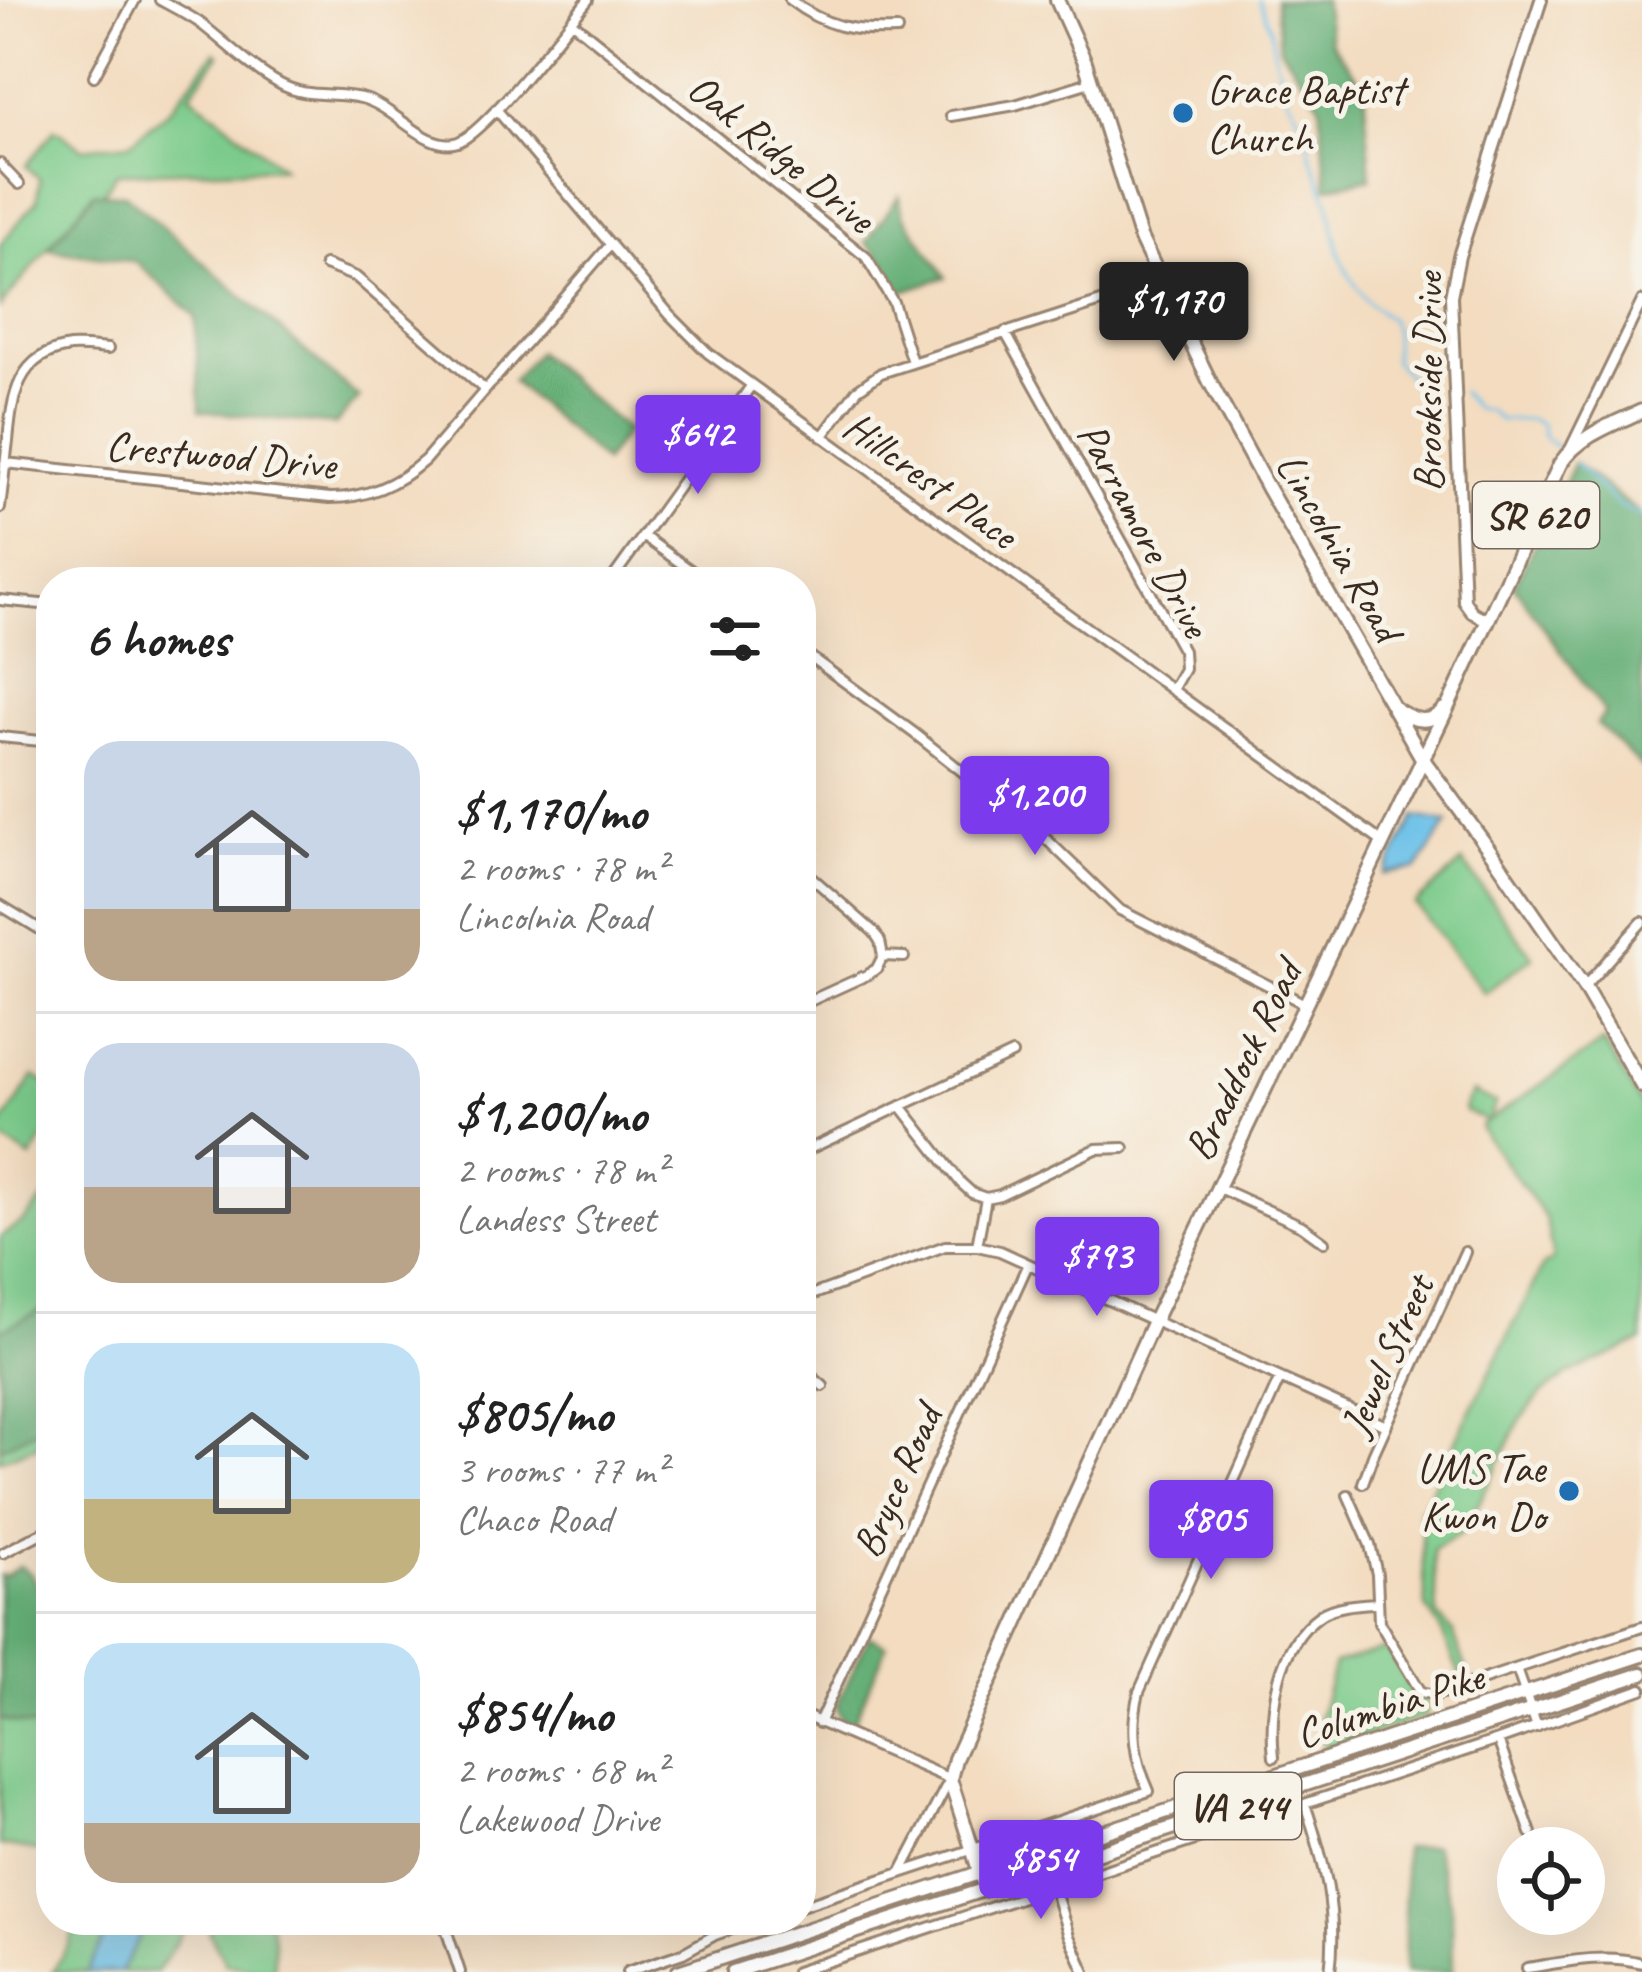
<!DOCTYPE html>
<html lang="en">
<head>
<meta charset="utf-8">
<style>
  body { margin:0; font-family:Caveat,sans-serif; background:#f2f2f2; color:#222; height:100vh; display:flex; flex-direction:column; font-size:45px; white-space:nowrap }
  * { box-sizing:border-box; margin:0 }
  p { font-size:39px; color:#767676 }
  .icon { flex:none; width:66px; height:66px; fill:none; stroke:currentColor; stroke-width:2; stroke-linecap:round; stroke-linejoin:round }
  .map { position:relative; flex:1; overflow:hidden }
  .details { position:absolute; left:36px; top:567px; width:780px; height:1368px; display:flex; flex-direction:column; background:#fff; border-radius:48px; box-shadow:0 12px 48px #0002 }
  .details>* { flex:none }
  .fabs { position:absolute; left:1497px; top:1827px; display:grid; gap:24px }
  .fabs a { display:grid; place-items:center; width:108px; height:108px; border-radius:50%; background:#fff; box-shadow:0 12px 48px #0002; font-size:60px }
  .price { position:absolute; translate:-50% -102px; padding:0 27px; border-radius:12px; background:#7c3aed; color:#fff; font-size:39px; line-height:78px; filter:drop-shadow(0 3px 6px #0008) }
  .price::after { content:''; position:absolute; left:50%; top:72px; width:36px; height:27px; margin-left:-18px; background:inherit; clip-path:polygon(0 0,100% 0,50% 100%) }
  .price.active { background:#222; color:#fff }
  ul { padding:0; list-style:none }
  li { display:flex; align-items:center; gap:36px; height:300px; padding:0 48px }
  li+li { border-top:3px solid #e0e0e0 }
  li span { display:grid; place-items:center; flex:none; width:336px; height:240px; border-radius:36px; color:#555 }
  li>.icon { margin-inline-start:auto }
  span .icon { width:144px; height:144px; fill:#fffc; stroke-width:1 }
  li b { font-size:51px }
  h2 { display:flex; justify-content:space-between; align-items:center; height:144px; padding:0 48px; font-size:51px }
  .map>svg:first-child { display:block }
  .green { fill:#7ccb8b; stroke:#5c7a54; stroke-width:3 }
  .forest { fill:#65af77; stroke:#506c4a; stroke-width:3 }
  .water { fill:#6cc1e9; stroke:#547684; stroke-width:3 }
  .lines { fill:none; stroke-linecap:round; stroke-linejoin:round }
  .stream { stroke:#6cc1e9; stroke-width:3 }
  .minor-casing { stroke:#97836f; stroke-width:14 }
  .tertiary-casing { stroke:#97836f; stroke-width:16 }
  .secondary-casing { stroke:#97836f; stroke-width:18 }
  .primary-casing { stroke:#97836f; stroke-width:18 }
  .minor { stroke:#fff; stroke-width:8 }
  .tertiary { stroke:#fff; stroke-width:10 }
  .secondary { stroke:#fff; stroke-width:12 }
  .primary { stroke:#fff; stroke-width:12 }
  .poi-dot { fill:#1f6fb2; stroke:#f7f3e8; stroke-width:4.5 }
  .labels { text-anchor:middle; stroke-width:10; stroke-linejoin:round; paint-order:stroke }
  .shield { fill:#f7f3e8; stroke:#73665b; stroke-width:3 }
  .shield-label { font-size:39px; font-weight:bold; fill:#3b2a1e }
  .poi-label { font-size:42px; fill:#3b2a1e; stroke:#f7f3e8; text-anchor:start }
  .street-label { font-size:42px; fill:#3b2a1e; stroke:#f7f3e8 }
</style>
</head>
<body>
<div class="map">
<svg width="1642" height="1972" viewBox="0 0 1642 1972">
  <rect width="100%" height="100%" fill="#f7f3e8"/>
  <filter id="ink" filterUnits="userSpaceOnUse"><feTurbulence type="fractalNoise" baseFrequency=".00833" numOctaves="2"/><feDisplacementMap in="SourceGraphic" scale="24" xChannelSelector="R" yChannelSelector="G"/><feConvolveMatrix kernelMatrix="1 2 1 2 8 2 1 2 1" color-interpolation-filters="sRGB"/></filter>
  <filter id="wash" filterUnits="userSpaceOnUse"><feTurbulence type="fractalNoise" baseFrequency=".004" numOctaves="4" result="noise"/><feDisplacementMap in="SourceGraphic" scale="48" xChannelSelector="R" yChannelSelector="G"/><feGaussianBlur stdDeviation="2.7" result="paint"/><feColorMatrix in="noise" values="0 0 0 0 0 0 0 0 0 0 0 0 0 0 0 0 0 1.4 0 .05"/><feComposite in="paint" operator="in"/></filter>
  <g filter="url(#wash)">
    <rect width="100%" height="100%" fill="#f3dcc0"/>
    <path class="green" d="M215,52L219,55L190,94L283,168L117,173L102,195L93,193L0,307V245L37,200L40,179L26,166L55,129L82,148L130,143L171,108Z
      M1463,862L1533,957L1484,993L1415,904Z
      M1603,1042L1642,1106V1341L1569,1374L1541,1394L1520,1421L1465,1531L1433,1550L1437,1615L1453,1632L1469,1677L1462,1680L1442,1632L1426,1607L1420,1512L1543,1266L1553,1260L1546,1219L1482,1131L1480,1126L1486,1121L1465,1111L1464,1107L1472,1092L1495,1103L1488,1121Z
      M34,1076L51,1086V1127L31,1158L0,1138V1129Z
      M51,1191V1440L0,1460V1237L24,1221Z
      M0,1587L51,1614V1853L0,1845Z
      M1388,1648L1411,1688L1426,1699L1427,1716L1325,1749L1317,1726L1334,1664Z
      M77,1920H191L156,1972H52L71,1942Z
      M208,1920H269L274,1941V1972L226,1964L210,1934Z"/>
    <path class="forest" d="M1275,0H1324L1330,41L1364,86L1371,178L1327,187L1320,104L1280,48Z
      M94,193L125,194L359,398L335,425L200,411L195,316L136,262L48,249Z
      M899,196L903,215L946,277L900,292L885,262L866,242Z
      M537,352L627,430L604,462L512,381Z
      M1574,463L1642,515V768L1597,724L1605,713L1514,586Z
      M51,1305V1422L0,1448V1331Z
      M20,1566L31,1574L51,1611V1731L0,1719V1575L5,1576Z
      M869,1636L887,1645L852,1726L842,1722L836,1707Z
      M1434,1845L1452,1909L1453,1972H1405L1404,1848Z"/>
    <path class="water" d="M1415,817L1448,823L1417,869L1385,874Z
      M113,1920H150L120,1972H87Z"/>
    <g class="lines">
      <path class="stream" d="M1259,0L1270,28L1275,57L1288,98L1306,128L1311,156L1330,206L1339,253L1348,273L1367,302L1390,319L1394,330V361L1419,388
        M1461,392L1475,408L1489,411L1499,420L1530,419L1542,425L1543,435L1559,450
        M1575,464L1618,505L1642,516"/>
    </g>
  </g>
  <g filter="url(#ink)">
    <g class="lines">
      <defs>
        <path id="minor" d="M160,0C173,7 187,14 200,23C226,43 251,68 280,84C307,99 333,91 361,98C393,105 427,153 458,142C487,131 565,28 588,0
          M790,0C825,27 853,32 897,30
          M571,21L866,257L893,302L912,362
          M94,76L135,0
          M496,109L670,315L708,353L1382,842
          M951,116L1015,105L1090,82
          M0,164L19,184
          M325,265L356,277L485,390
          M1005,332L1183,651L1184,669L1172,690
          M822,437L857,390L881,373L1160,283
          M1570,449L1642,301
          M5,463L330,498C367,498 397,485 425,460L611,244
          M0,508C3,486 5,463 8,441C12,398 17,354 70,347C82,346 96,348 108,349
          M643,536L707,582
          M461,582L463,579
          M610,582L751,386
          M0,600L51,605
          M801,650L914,733L1041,834L1120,910L1305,1004
          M0,737L51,742
          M801,868L874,932L880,941L883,956
          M0,905L51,936
          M883,956L904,957
          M1585,986L1642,922
          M801,1005L869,974L877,968L883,956
          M901,1106L961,1183L972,1193L986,1198
          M801,1153L1012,1054
          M1219,1188L1302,1226L1324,1242
          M986,1198L1000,1195L1096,1149L1124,1148
          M977,1246L986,1198
          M801,1299L945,1246H977L1000,1251L1386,1426
          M801,1358L810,1375L823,1386
          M1363,1483L1373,1455L1465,1252
          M1348,1495L1370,1545L1377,1574L1379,1622L1421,1692L1436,1695L1642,1627
          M3,1553L51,1528
          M1517,1669L1537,1727
          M801,1714L950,1779L901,1873
          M819,1723L1028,1264
          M1498,1740L1531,1833
          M1274,1757C1269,1710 1277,1645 1320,1615C1335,1605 1359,1604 1376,1603
          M1305,1804C1324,1860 1338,1912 1330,1972
          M1043,1853L1069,1936L1085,1972
          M801,1906L1149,1791C1134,1758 1130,1728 1139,1692L1280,1378
          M355,1920L375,1925L392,1920
          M443,1920L460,1972
          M1527,1968C1566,1962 1603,1953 1642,1963
          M627,1972L683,1953L715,1935L758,1920
          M796,1972L1498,1740L1642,1689"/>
        <path id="tertiary" d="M1488,621L1472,612L1464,601L1451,296L1459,256L1541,0"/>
        <path id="secondary" d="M1057,0L1085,62L1140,237L1210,382L1267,487L1422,758L1496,859L1584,987L1642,1086"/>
        <path id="primary" d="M1394,708C1411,720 1429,727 1444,709
          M985,1889L950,1779L955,1759L1154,1321L1452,698L1560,464C1580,435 1611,425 1642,411
          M678,1972L1642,1655
          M733,1972L1642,1674"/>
      </defs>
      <use href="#minor" class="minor-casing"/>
      <use href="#tertiary" class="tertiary-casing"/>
      <use href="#secondary" class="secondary-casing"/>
      <use href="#primary" class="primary-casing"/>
      <use href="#minor" class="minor"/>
      <use href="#tertiary" class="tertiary"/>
      <use href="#secondary" class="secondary"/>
      <use href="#primary" class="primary"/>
    </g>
  </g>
  <g class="poi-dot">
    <circle cx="1183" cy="113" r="12"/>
    <circle cx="1569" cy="1491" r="12"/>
  </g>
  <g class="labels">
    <g class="shield">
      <rect x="1473" y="482" width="126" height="66" rx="9"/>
      <rect x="1175" y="1773" width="126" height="66" rx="9"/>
    </g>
    <g class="shield-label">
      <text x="1536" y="529">SR 620</text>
      <text x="1238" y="1820">VA 244</text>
    </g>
    <g class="poi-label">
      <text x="1207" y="104">Grace Baptist<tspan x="1207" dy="48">Church</tspan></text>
      <text x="1545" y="1482" text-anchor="end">UMS Tae<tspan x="1545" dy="48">Kwon Do</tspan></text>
    </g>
    <g class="street-label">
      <text transform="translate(782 152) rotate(39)" y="15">Oak Ridge Drive</text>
      <text transform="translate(1427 382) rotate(-90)" y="15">Brookside Drive</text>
      <text transform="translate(221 454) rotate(5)" y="15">Crestwood Drive</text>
      <text transform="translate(931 479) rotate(36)" y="15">Hillcrest Place</text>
      <text transform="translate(1145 529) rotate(62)" y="15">Parramore Drive</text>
      <text transform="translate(1340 546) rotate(60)" y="15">Lincolnia Road</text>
      <text transform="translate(1242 1060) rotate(-64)" y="15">Braddock Road</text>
      <text transform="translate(1386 1355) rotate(-66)" y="15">Jewel Street</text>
      <text transform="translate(896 1481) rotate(-66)" y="15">Bryce Road</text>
      <text transform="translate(1389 1704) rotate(-18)" y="15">Columbia Pike</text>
    </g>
  </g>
</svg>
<div class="fabs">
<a><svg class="icon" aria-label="locate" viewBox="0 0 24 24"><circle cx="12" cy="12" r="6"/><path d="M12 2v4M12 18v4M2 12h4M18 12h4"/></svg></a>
</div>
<b class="price active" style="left:1174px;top:364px">$1,170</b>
<b class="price" style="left:698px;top:497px">$642</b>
<b class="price" style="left:1035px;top:858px">$1,200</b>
<b class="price" style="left:1097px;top:1319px">$793</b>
<b class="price" style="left:1211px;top:1582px">$805</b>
<b class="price" style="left:1041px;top:1922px">$854</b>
<section class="details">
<h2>6 homes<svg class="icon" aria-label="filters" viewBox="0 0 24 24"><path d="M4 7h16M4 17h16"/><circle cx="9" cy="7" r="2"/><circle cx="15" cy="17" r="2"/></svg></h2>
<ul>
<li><span style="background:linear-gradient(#c9d6e8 70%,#b9a48a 0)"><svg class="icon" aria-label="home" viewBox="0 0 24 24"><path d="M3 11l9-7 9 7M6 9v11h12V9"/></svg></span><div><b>$1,170/mo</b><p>2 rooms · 78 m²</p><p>Lincolnia Road</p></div></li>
<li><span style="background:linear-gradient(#c9d6e8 60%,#b9a48a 0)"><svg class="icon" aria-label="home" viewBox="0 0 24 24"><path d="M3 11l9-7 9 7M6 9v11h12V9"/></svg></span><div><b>$1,200/mo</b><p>2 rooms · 78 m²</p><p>Landess Street</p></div></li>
<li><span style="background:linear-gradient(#bfe0f5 65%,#c2b280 0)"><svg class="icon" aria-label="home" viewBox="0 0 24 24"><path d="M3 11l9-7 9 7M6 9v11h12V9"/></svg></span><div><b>$805/mo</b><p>3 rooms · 77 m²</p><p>Chaco Road</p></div></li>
<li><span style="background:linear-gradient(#bfe0f5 75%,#b9a48a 0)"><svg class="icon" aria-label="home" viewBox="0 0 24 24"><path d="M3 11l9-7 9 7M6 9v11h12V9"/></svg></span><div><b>$854/mo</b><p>2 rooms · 68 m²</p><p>Lakewood Drive</p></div></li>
</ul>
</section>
</div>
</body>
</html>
